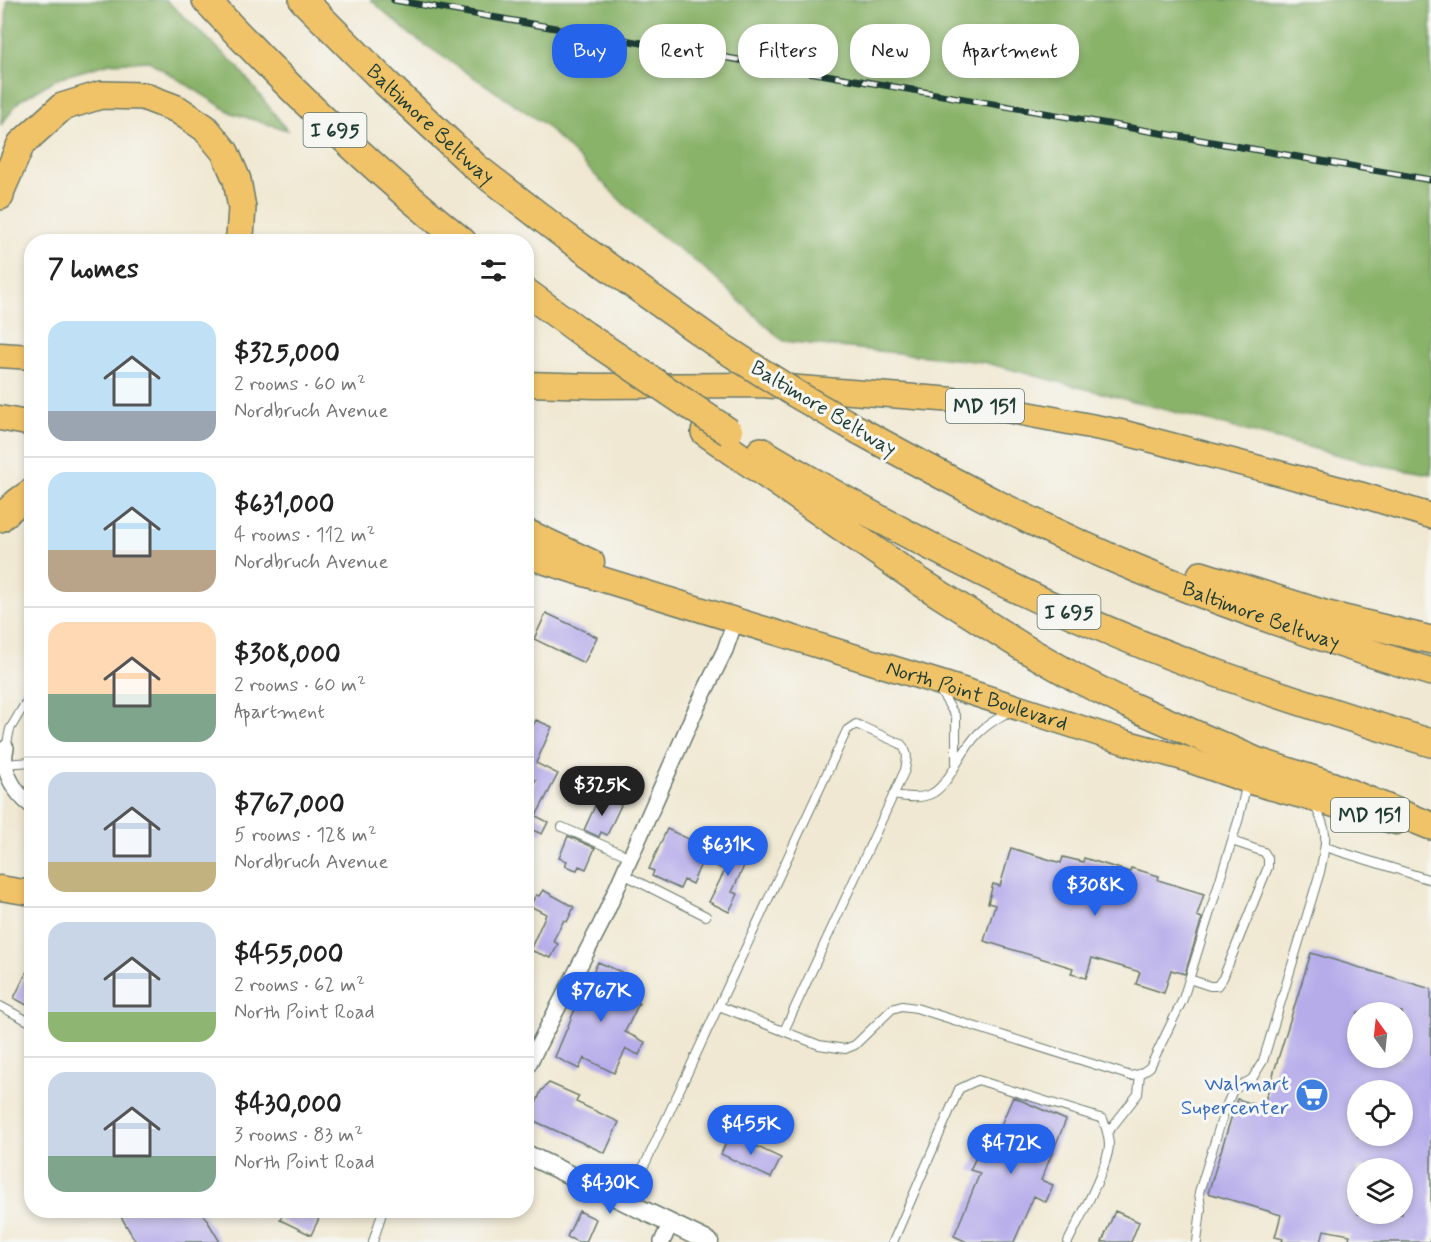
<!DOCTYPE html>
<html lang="en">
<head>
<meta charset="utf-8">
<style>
  body { margin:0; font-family:Mynerve,sans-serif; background:#f6f6f6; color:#222; height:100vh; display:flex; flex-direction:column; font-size:22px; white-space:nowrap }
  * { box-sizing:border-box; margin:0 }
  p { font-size:20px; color:#767676 }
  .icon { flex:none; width:33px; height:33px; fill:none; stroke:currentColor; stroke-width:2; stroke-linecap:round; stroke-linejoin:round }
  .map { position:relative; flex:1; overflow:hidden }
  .side { position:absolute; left:24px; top:234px; width:510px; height:984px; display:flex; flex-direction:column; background:#fff; border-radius:24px; box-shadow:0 3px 9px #0003 }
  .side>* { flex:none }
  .hud { position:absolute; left:552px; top:24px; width:570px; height:54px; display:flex; gap:12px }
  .needle { width:39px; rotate:345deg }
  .controls { position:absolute; left:1347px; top:1002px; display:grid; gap:12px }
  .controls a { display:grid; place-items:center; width:66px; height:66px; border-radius:50%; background:#fff; box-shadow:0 3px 9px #0003; font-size:30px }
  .price { position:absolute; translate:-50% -51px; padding:0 14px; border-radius:21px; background:#2563eb; color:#fff; font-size:20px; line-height:39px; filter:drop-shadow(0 2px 3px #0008) }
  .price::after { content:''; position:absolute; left:50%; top:36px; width:18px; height:14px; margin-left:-9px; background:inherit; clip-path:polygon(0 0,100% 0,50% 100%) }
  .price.active { background:#222; color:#fff }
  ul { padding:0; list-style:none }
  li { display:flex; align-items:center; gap:18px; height:150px; padding:0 24px }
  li+li { border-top:2px solid #e0e0e0 }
  li span { display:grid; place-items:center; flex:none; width:168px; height:120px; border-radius:18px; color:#555 }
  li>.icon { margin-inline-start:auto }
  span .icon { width:72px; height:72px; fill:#fffc; stroke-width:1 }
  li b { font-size:26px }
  h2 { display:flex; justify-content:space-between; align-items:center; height:72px; padding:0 24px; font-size:26px }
  .tag { padding:0 21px; border-radius:24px; background:#fff; box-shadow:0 3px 9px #0003; font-size:21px; line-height:54px }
  .tag.active { background:#2563eb; color:#fff }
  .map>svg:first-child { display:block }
  .forest { fill:#8ab36a; stroke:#54784f; stroke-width:1.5 }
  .building { fill:#b6acea; fill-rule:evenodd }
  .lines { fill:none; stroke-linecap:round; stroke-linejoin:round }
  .service-casing { stroke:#68796b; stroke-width:10 }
  .minor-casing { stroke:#68796b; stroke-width:18 }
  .tertiary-casing { stroke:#68796b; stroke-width:21 }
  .primary-casing { stroke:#68796b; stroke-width:27 }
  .motorway-casing { stroke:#68796b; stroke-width:30 }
  .service { stroke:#fff; stroke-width:8 }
  .minor { stroke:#fff; stroke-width:15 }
  .tertiary { stroke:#fff; stroke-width:18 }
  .primary { stroke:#f1c369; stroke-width:24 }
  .motorway { stroke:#f1c369; stroke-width:27 }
  .rail-casing { stroke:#1f3d34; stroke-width:7 }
  .rail { stroke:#f6f6f2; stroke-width:4.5; stroke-dasharray:14; stroke-linecap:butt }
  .motorway-bridge-casing { stroke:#68796b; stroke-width:30; stroke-linecap:butt }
  .motorway-bridge { stroke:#f1c369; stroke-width:27 }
  .labels { text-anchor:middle; stroke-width:6; stroke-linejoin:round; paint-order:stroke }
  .shield { fill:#f6f6f2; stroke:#60746d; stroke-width:1.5 }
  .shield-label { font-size:20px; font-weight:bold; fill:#1f3d34 }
  .street-label { font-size:21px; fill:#1f3d34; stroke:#f6f6f2 }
  .shop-label { font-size:21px; fill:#366cbe; stroke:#f6f6f2; text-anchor:end }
</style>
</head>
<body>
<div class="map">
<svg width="1431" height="1242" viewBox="0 0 1431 1242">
  <rect width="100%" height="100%" fill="#f6f6f2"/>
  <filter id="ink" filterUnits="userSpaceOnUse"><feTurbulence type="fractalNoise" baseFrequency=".0167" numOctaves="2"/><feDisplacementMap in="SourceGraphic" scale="12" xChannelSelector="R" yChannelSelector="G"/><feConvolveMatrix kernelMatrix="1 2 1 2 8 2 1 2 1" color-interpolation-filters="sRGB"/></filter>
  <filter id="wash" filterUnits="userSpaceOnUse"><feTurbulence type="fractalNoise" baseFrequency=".008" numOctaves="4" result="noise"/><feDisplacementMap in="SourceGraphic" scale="24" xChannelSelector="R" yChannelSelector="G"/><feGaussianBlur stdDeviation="1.35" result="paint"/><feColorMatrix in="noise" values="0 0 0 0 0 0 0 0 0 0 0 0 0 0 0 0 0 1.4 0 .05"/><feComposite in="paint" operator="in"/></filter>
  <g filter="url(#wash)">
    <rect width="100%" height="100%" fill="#f0e8d2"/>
    <path class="forest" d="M7,0H166L237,66L287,130L232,113L149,61L110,63L58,78L19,101L1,125Z
      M371,0H1431V474L1373,464L983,362L783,341L703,267L639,219L544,124L412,36Z"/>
    <g id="blocks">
      <path class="building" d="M546,613L597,637L584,663L534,639Z
        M536,720L552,727L536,763L558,774L536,816L548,822L542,834L530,829L526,835V798L536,780L529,777L526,782V740Z
        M600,795L621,805L607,835L601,832L599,837L584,830Z
        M667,829L693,841L689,849L704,857L692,884L684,880L680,889L652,876L654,871L649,869Z
        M568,836L595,848L586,869L579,866L577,870L565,866L567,861L559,858Z
        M734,846L750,853L732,892L738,894L729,912L709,902L725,870L712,864L720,849L731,854Z
        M1011,848L1061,863L1063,857L1083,862L1084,858L1130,872L1131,868L1159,876L1158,880L1204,894L1197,916L1202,918L1185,974L1171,970L1164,993L1136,984L1140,972L1092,958L1086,978L1071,974L1073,968L984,941L995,905L988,903L993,884L1000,886Z
        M543,890L574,907L567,922L564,920L553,941L558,944L551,958L530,950L546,914L530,906L536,895L539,896Z
        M1311,953L1431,989V1236L1429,1242H1348L1350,1235L1324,1230L1321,1242H1282L1283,1239L1275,1237L1281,1215L1208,1193L1237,1099L1263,1107ZM1358,1012H1402V1058H1358ZM1358,1090H1402V1136H1358ZM1358,1168H1402V1214H1358Z
        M32,961V1008L14,998Z
        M598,962L626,974L618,992L639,1003L625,1032L645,1042L639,1055L626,1049L614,1073L584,1058L579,1069L555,1057L578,1002Z
        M549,1083L579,1096L576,1102L619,1122L605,1153L530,1119L541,1091Z
        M1013,1097L1066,1120L1041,1180L1053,1185L1046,1202L1034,1196L1014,1242H967L954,1236L980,1173L970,1170L978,1153L987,1157Z
        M730,1134L781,1158L771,1178L721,1154Z
        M117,1210H201L220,1242H136Z
        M284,1210H323L311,1235L280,1220Z
        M579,1211L596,1219L586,1242H578L567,1237Z
        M1115,1211L1139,1222L1131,1242H1102Z"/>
    </g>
  </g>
  <g filter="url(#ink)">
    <use href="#blocks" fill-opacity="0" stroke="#68796b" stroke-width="1.5"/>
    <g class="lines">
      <defs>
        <path id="service" d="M939,689L956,717V765C973,736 980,728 1010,711
          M6,748L10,729L32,692
          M4,764L32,762
          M893,795C929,801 938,796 956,765
          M562,827L630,857
          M1325,847L1431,880
          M623,874L706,916
          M1189,979L1210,986H1217L1223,978L1268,867V858L1264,852L1232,841
          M0,1006L32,1023
          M719,1006L819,1045L845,1049L855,1045L892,1009L902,1006L916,1008L1131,1076L1140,1074L1150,1067L1183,999L1239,818L1247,782
          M1108,1132L1138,1094L1140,1074
          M625,1201L647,1160L847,730L856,724L901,744C909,753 907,759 905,770L784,1031
          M373,1242L383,1210
          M893,1242L959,1089L978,1080L1103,1119C1106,1128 1109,1136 1109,1146C1107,1169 1079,1219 1068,1242
          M1197,1242L1201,1209L1199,1192L1225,1109L1233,1090L1252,1079L1263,1061L1320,872C1326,842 1330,832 1314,805"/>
        <path id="minor" d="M6,748C0,769 15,794 32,806
          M526,1069L601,924L695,711L725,650L735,621
          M662,1242L670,1224"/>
        <path id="tertiary" d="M526,1154L709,1242"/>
        <g id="primary">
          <path d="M0,355L32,357"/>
          <path d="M526,384L596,386L761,385L954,400L1121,432L1359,494L1431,516"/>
          <path d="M0,418L32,424"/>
          <path d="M526,531L592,562"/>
          <path id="s1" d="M526,556L944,684L1128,743L1183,758L1251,782L1396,822"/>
          <path d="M0,888L31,893"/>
        </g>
        <g id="motorway">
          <path d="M206,0C286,86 371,168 463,242"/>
          <path id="s2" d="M303,0L386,83L477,168L565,236L714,342"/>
          <path d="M0,196L1,190L21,144L62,107L101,95L143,96L177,109L205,128L225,152L237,180L242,208L240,236L238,242"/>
          <path d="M526,292L585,335"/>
          <path id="s3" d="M860,431C951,481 1043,530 1138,569C1234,608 1332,642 1431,672"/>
          <path d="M705,432L919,581L1024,648L1078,679L1129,705L1256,761L1330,785L1431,826"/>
          <path d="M761,451C906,538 1060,617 1219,674C1289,699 1360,721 1431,743"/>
          <path d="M0,518L18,502L32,492"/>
          <path d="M1201,575L1324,614L1431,640"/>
        </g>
      </defs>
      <use href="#service" class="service-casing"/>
      <use href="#minor" class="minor-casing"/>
      <use href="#tertiary" class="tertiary-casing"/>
      <use href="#primary" class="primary-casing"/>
      <use href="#motorway" class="motorway-casing"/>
      <use href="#service" class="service"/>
      <use href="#minor" class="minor"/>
      <use href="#tertiary" class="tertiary"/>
      <use href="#primary" class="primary"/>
      <use href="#motorway" class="motorway"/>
      <defs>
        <path id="rail" d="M394,0L1431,180"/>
      </defs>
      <use href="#rail" class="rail-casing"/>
      <use href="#rail" class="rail"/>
      <defs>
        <path id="motorway-bridge" d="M585,335L729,432
          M714,342L796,394L860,431"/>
      </defs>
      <use href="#motorway-bridge" class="motorway-bridge-casing"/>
      <use href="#motorway-bridge" class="motorway-bridge"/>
    </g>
  </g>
  <defs>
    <symbol id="supermarket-disc" viewBox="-11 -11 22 22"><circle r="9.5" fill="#3f7fe0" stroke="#f6f6f2"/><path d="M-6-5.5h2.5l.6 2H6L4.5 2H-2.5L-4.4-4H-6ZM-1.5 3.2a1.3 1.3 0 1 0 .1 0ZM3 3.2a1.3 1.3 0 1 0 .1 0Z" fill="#fff"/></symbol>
  </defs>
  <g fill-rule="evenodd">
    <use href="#supermarket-disc" x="1293" y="1076" width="38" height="38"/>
  </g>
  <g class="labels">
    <g class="shield">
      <rect x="303.5" y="113" width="63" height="34" rx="4.5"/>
      <rect x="946" y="389" width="78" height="34" rx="4.5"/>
      <rect x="1037.5" y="595" width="63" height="34" rx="4.5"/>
      <rect x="1331" y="798" width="78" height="34" rx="4.5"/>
    </g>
    <g class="shield-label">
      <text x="335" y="137">I 695</text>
      <text x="985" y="413">MD 151</text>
      <text x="1069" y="619">I 695</text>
      <text x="1370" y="822">MD 151</text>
    </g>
    <g class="street-label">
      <text dy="7" stroke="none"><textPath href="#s2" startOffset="178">Baltimore Beltway</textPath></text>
      <text transform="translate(824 408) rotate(31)" y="7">Baltimore Beltway</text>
      <text dy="7" stroke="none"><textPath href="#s3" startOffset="442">Baltimore Beltway</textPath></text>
      <text dy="7" stroke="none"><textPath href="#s1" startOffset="472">North Point Boulevard</textPath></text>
    </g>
    <g class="shop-label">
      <text x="1289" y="1090">Walmart<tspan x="1289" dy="24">Supercenter</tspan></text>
    </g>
  </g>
</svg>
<div class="controls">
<a><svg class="needle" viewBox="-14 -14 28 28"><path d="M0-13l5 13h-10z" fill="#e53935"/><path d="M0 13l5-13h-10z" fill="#767676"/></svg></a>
<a><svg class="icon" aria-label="locate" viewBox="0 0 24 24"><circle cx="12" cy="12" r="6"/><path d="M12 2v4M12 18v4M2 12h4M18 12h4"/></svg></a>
<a><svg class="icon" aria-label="layers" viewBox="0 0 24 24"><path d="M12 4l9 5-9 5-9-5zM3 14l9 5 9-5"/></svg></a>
</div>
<b class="price active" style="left:602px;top:817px">$325K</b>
<b class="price" style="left:728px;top:877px">$631K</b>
<b class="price" style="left:1095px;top:917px">$308K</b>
<b class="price" style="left:601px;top:1023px">$767K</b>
<b class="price" style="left:751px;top:1156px">$455K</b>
<b class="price" style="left:1011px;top:1175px">$472K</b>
<b class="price" style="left:610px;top:1215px">$430K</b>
<div class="hud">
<a class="tag active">Buy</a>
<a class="tag">Rent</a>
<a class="tag">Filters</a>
<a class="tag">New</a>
<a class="tag">Apartment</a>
</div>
<section class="side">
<h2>7 homes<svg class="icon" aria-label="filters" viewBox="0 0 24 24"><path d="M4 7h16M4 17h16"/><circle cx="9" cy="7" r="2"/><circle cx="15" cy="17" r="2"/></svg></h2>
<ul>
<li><span style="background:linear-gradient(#bfe0f5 75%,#9aa5b1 0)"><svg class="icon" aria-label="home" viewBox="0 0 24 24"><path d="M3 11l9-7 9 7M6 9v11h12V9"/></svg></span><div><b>$325,000</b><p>2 rooms · 60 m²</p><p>Nordbruch Avenue</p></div></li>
<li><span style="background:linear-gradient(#bfe0f5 65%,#b9a48a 0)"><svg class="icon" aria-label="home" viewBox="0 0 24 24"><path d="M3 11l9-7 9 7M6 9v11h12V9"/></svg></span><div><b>$631,000</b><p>4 rooms · 112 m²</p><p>Nordbruch Avenue</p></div></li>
<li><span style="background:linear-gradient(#ffd9b3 60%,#7fa58c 0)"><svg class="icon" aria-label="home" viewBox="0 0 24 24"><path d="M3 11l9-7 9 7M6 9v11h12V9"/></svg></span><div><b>$308,000</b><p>2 rooms · 60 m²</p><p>Apartment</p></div></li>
<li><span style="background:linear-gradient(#c9d6e8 75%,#c2b280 0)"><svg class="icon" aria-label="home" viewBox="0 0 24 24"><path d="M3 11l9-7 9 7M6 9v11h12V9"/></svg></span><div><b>$767,000</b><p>5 rooms · 128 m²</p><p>Nordbruch Avenue</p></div></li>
<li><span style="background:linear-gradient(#c9d6e8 75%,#8fb573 0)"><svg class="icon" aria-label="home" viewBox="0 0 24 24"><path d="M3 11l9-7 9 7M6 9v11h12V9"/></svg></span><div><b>$455,000</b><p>2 rooms · 62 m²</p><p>North Point Road</p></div></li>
<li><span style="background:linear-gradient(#c9d6e8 70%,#7fa58c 0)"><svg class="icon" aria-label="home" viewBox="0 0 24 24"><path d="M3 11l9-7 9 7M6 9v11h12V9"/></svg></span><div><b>$430,000</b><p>3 rooms · 83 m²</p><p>North Point Road</p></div></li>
</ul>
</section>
</div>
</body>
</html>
